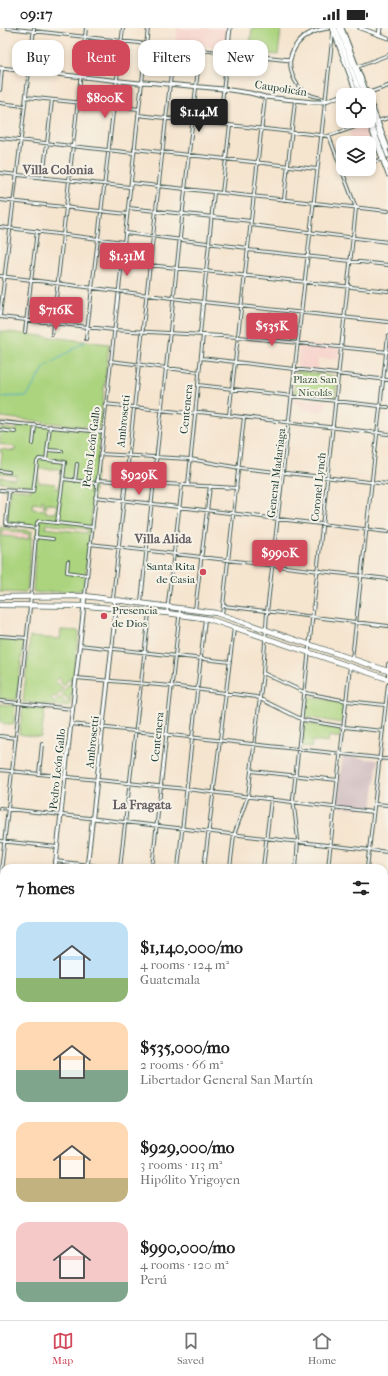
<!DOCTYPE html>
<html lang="en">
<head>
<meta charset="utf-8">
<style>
  body { margin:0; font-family:"IM FELL French Canon",serif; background:#f2f2f2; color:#222; height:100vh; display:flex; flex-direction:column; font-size:15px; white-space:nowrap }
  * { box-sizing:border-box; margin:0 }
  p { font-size:13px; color:#767676 }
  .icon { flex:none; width:22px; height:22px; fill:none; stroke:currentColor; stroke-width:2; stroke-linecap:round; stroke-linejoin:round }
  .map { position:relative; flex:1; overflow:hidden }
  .side { position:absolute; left:0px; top:836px; width:388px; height:456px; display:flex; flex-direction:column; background:#fff; border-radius:12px 12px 0 0; box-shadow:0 2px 6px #0003 }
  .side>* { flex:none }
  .banner { position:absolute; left:12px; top:12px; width:364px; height:36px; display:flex; gap:8px }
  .tools { position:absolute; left:336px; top:60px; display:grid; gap:8px }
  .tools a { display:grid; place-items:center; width:40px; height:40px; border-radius:8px; background:#fff; box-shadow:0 2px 6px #0003; font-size:20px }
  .price { position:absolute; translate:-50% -34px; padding:0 9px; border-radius:4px; background:#d1495b; color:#fff; font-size:13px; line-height:26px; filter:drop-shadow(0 1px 2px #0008) }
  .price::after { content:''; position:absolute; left:50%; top:24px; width:12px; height:9px; margin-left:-6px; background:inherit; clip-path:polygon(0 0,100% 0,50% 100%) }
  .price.selected { background:#222; color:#fff }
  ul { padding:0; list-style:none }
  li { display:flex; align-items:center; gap:12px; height:100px; padding:0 16px }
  li span { display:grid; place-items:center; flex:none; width:112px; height:80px; border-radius:12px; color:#555 }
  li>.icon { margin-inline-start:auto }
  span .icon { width:48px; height:48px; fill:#fffc; stroke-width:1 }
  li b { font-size:17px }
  h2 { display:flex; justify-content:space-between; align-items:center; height:48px; padding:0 16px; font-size:17px }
  .pill { padding:0 14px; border-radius:12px; background:#fff; box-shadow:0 2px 6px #0003; font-size:14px; line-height:36px }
  .pill.selected { background:#d1495b; color:#fff }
  .status { display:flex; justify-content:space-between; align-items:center; height:28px; padding:0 20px; background:#fff; direction:ltr }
  .status svg { height:11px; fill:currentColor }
  .menu { display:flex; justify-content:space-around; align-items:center; height:56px; border-top:1px solid #e0e0e0; background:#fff; font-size:11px; color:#767676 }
  .menu a { display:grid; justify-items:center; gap:2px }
  .menu .selected { color:#d1495b }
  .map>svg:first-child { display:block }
  .built { fill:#f7d0c9 }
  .industrial { fill:#d2bec1 }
  .green { fill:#acd47f; stroke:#66885a; fill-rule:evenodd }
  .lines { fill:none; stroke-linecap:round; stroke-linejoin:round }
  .stream { stroke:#47abc7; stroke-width:1 }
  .street-casing { stroke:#3f564b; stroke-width:4 }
  .secondary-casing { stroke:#3f564b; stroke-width:5 }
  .primary-casing { stroke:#3f564b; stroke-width:5.5 }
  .highway-casing { stroke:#3f564b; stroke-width:6 }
  .street { stroke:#fff; stroke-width:2 }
  .secondary { stroke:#fff; stroke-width:3 }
  .primary { stroke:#fff; stroke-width:3.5 }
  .highway { stroke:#fff; stroke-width:4.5 }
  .poi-dot { fill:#d1495b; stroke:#f7f3e8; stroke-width:1.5 }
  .labels { text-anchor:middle; stroke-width:4; stroke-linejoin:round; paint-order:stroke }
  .street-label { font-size:11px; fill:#1f3d34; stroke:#f7f3e8 }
  .park-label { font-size:11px; fill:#3b5b43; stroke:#f7f3e8 }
  .poi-label { font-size:11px; fill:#1f3d34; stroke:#f7f3e8; text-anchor:end }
  .quarter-label { font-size:13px; font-weight:bold; fill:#655f64; stroke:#f7f3e8 }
</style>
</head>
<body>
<div class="status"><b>09:17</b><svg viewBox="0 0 49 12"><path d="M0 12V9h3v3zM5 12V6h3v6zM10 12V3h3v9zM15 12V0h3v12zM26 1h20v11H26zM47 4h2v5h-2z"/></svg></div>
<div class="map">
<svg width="388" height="1292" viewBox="0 0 388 1292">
  <rect width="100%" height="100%" fill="#f7f3e8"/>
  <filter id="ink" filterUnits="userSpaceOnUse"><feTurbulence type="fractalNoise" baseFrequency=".025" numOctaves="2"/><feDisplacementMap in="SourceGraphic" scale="8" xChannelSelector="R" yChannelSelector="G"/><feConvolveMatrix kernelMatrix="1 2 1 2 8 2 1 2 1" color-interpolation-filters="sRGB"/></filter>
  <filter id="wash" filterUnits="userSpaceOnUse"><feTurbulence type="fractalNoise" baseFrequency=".012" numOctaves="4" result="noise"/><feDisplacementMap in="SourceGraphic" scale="16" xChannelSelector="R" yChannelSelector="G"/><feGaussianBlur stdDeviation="0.9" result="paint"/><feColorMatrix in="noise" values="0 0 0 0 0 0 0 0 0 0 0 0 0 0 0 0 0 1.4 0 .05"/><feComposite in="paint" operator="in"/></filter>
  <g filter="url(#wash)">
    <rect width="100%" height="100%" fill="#f5e4ce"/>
    <path class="built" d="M177,0H227L225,20L176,16Z
      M364,98L370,110L353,115L349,104Z
      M301,316L340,320L339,332L318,330L317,342L299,340L297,338L299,317Z
      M294,370L326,373V381H323L322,384L303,382V379L299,378V375L293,374Z
      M0,499L32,503L27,563L25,565L0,564Z
      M0,924H4V980H0Z"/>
    <path class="industrial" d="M343,728L378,732L372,781L338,778L336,775Z"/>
    <path class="green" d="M252,0H272L281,2L278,27L249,24Z
      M0,303L109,316L100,398L97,400L0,389Z
      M296,343L337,348L335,371L294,366Z
      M0,394L100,404L84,562L36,565L33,563L37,499L7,495L10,462L0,460V459L31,462L32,458L0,454V449L15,451L16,447L0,445L2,424H0V421L15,423V419L0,416V400L17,402L18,398ZM38,441H61L59,461L55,460L56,456L38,454ZM42,472L44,473L43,479L46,480V475L57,477L56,485H46V482L32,481L33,475L41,476ZM46,496L87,501V505L45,500Z
      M0,499L32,503L27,563L25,565L0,564ZM2,502L29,506V511H16V509L2,508Z
      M61,602L79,603L70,678L68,679L23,674L30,609L60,611ZM60,650L62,652L60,654L64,658L69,650L71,651L70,653L72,656L71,657L69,656L61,666L70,672L64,675L62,674L64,672L60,669L54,675L51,670L53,668L56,670L63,660L55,653Z
      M0,609L24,614L16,672L0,671Z
      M307,668L343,675L342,695L305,689Z
      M0,676L15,678L14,697L0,695Z
      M23,679L45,681L41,709L19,706Z
      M304,695L340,701V710L329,708L328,715L312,713L311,720L302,719Z
      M0,1019H4V1256H0Z
      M384,1063H388V1117L384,1116Z
      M148,1288H277V1292H147Z"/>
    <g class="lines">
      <path class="stream" d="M0,369L27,368L45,339L86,313"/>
    </g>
  </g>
  <g filter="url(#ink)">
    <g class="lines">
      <defs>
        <path id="street" d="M7,0L227,25L220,96
          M290,32C290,47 297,63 313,68C317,69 321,69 325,72
          M357,39L388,27
          M0,62L2,40
          M368,65L388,58
          M26,69L139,81
          M0,75L24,78
          M138,87L329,108L369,94
          M378,93L388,90
          M0,110L134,125
          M134,121L317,141
          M369,136L382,131
          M0,145L130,159
          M344,145L355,141
          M43,150L52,72
          M131,155L388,183
          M222,165L230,97
          M0,172L127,186
          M284,172L295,73
          M128,180L251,193
          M251,197L388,214
          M0,199L124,214
          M125,205L248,220
          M248,222L388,237
          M122,234L388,263
          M0,248L203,274L388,294
          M0,287L34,0
          M0,289L114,302L239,309L388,324
          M25,304L37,203
          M52,306L86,0
          M200,306L214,164
          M86,311L123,0
          M201,330L388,352
          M110,333L199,344
          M198,357L388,379
          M105,376L188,385L200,384L388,406
          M229,387L265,69
          M0,394L102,404
          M0,402L15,404
          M33,416L35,397
          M47,422L62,423
          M100,426L190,431L240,440L388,456
          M46,432L50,398
          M0,443L9,444
          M97,452L237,460
          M75,453L77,436
          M188,457L203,307
          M0,462L33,464L37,434L39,431L65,434L63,451L96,455
          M9,463L6,496L36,500
          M95,469L388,504
          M57,495L63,451
          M35,509L53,511
          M90,516L388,551
          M68,533L67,544L87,547
          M85,567L148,0
          M113,570L174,19
          M141,574L200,22
          M224,578L388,598
          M195,582L210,458
          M167,584L182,457
          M222,587L244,389
          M0,608L27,610
          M79,617L230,634
          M352,631L388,308
          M388,636V648
          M263,645L306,665L347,673L385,677
          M76,650L171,658L256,669L303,692L344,699L383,703
          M0,673L72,681
          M71,696L388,731
          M0,708L16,710
          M0,742L186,761L373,784
          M251,743L338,752
          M39,746L42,716
          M374,776L388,777
          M0,780L388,824
          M0,813L57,819
          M55,833L114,840
          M120,840L149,585
          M152,840L180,581
          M178,840L205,591
          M204,840L234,600
          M230,840L234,807L248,768L263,645L267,584L333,5
          M263,840L271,771
          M296,840L298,811L293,771L356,180L329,108
          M328,840L350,638
          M367,840L388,657
          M384,847L385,848
          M0,853L30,579L37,495L39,493L92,499
          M384,871H388
          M0,875H4
          M384,918H388
          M0,921L4,922
          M0,982L4,983
          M384,988L388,954
          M384,1012H388
          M0,1017H4
          M384,1118H388
          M384,1141H388
          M384,1168H388
          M384,1198L387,1195
          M384,1221L388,1222
          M384,1225L388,1186
          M384,1267L388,1268
          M29,1288L65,1292
          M5,1292V1288
          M94,1292L95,1288
          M120,1292V1288
          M146,1292V1288
          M277,1292V1288
          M295,1292L296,1288
          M313,1292L314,1288
          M331,1292V1288
          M348,1292V1288
          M376,1292V1288"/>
        <path id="secondary" d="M230,0L227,25L290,32C294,12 309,3 328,0
          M332,0L357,67
          M342,0L368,67
          M360,0L388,10
          M379,7L380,0
          M0,40L139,55L145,54L223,61L250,65L265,69L313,74H323L343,67
          M343,67L357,63
          M369,70L388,120
          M368,93L388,147
          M55,840L85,568
          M87,840L116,581L113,571
          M384,1060L388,1061
          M34,1292V1288"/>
        <path id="primary" d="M335,0L361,67
          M339,0L365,67
          M369,78L388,128
          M369,89L388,140"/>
        <path id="highway" d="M0,569L85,568L216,585L388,643
          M0,577L88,578L167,585L209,591L388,651"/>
      </defs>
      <use href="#street" class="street-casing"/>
      <use href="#secondary" class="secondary-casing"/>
      <use href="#primary" class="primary-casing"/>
      <use href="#highway" class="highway-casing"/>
      <use href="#street" class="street"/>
      <use href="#secondary" class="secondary"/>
      <use href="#primary" class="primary"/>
      <use href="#highway" class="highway"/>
    </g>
  </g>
  <g class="poi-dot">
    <circle cx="203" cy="544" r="4"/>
    <circle cx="104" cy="588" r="4"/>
  </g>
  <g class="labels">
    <g class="street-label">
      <text transform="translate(281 60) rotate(9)" y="4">Caupolicán</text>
      <text transform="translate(186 381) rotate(-84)" y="4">Centenera</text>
      <text transform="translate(123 393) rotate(-84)" y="4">Ambrosetti</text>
      <text transform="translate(91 419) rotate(-83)" y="4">Pedro León Gallo</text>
      <text transform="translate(276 445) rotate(-83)" y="4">General Madariaga</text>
      <text transform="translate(318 459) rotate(-84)" y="4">Coronel Lynch</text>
      <text transform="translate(157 709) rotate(-84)" y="4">Centenera</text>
      <text transform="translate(92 714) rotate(-84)" y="4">Ambrosetti</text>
      <text transform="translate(57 741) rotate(-84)" y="4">Pedro León Gallo</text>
    </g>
    <g class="park-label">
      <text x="315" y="355">Plaza San<tspan x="315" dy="13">Nicolás</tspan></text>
    </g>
    <g class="poi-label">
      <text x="195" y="542">Santa Rita<tspan x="195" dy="13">de Casia</tspan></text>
      <text x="112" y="586" text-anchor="start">Presencia<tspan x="112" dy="13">de Dios</tspan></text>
    </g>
    <g class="quarter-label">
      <text x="58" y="146">Villa Colonia</text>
      <text x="163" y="515">Villa Alida</text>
      <text x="142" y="781">La Fragata</text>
    </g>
  </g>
</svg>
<div class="tools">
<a><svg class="icon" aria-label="locate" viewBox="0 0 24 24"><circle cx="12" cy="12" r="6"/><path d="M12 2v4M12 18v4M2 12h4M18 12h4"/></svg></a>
<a><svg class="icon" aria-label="layers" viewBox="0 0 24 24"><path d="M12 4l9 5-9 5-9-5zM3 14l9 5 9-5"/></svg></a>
</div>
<b class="price" style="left:105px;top:91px">$800K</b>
<b class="price selected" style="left:199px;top:105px">$1.14M</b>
<b class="price" style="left:127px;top:249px">$1.31M</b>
<b class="price" style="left:56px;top:303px">$716K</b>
<b class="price" style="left:272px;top:319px">$535K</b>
<b class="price" style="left:139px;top:468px">$929K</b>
<b class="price" style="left:280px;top:546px">$990K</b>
<div class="banner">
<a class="pill">Buy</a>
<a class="pill selected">Rent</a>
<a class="pill">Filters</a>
<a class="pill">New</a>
</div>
<section class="side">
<h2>7 homes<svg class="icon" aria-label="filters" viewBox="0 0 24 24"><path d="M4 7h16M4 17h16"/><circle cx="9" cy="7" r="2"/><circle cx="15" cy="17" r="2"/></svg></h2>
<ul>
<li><span style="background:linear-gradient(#bfe0f5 70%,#8fb573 0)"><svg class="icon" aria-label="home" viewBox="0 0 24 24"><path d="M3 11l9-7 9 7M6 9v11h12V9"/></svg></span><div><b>$1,140,000/mo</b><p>4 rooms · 124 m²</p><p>Guatemala</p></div></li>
<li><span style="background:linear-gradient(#ffd9b3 60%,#7fa58c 0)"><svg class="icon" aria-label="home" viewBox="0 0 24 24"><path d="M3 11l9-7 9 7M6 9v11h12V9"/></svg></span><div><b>$535,000/mo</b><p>2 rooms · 66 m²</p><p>Libertador General San Martín</p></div></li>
<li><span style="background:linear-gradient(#ffd9b3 70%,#c2b280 0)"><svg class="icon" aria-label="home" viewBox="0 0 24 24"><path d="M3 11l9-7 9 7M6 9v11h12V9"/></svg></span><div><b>$929,000/mo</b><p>3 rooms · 113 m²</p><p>Hipólito Yrigoyen</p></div></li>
<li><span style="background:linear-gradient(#f6c9c9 75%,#7fa58c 0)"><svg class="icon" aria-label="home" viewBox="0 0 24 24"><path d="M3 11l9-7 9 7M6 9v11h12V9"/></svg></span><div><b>$990,000/mo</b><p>4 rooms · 120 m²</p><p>Perú</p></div></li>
</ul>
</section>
</div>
<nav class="menu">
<a class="selected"><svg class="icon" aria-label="map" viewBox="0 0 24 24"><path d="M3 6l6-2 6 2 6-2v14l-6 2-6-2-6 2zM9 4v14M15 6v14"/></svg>Map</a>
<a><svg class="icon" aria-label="saved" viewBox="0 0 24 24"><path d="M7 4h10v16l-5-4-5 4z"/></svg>Saved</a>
<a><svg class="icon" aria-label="home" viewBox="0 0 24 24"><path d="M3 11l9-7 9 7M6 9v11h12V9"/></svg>Home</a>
</nav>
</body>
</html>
